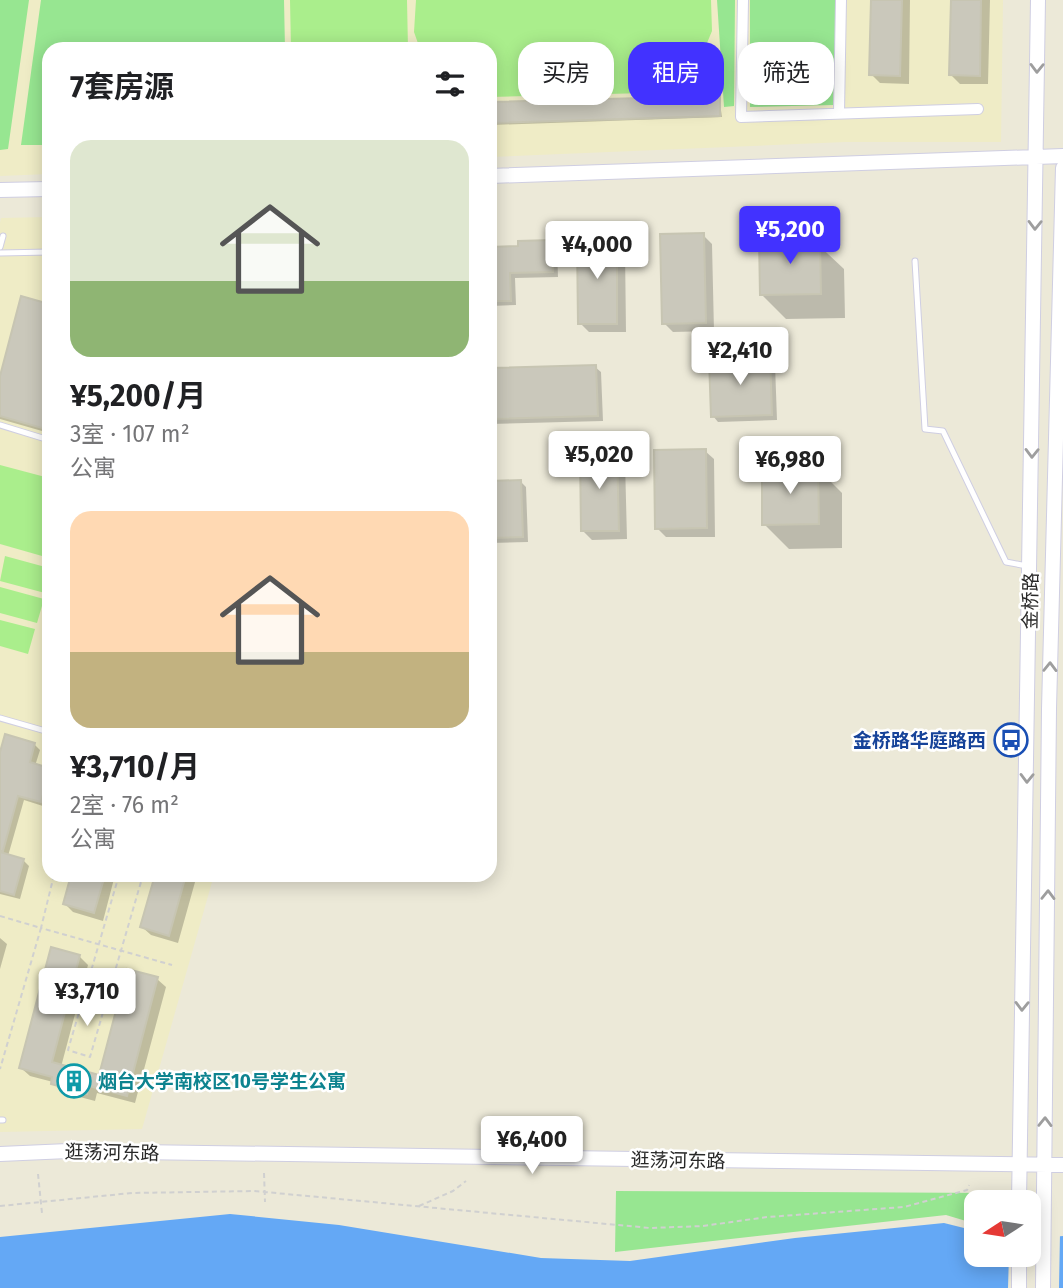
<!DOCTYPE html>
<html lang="zh">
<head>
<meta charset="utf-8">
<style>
  body { margin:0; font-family:"Fira Sans","Noto Sans SC",sans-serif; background:#f2f2f2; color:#202124; height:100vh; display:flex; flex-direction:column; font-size:26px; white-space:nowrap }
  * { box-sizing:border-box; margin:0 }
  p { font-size:23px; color:#757577 }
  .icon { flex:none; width:38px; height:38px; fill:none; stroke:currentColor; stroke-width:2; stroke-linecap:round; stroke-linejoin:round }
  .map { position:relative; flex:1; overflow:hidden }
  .panel { position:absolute; left:42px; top:42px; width:455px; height:840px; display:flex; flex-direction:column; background:#fff; border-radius:21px; box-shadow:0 4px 18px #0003 }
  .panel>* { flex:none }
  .hud { position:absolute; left:518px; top:42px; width:439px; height:63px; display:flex; gap:14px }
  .needle { width:46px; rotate:258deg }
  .fabs { position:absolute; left:964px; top:1190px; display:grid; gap:14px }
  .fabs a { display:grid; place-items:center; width:77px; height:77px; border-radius:14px; background:#fff; box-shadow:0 4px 18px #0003; font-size:35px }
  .price { position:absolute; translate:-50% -60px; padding:0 16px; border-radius:7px; background:#fff; color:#222; font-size:23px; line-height:46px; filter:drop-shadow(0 2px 4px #0008) }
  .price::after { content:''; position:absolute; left:50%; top:42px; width:21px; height:16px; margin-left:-10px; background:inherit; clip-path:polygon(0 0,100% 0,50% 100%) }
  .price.selected { background:#4232ff; color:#fff }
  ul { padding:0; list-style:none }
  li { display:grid; align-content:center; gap:14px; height:371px; padding:0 28px }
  li span { display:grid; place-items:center; height:217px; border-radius:21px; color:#555 }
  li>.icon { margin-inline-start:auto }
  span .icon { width:126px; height:126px; fill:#fffc; stroke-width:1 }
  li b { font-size:30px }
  h2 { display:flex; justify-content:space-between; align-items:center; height:84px; padding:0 28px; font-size:30px }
  .pill { padding:0 24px; border-radius:21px; background:#fff; box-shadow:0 4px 18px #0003; font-size:24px; line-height:63px }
  .pill.selected { background:#4232ff; color:#fff }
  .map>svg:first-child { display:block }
  .education { fill:#efecc6 }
  .green { fill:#97e691 }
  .pitch { fill:#aaee8c }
  .water { fill:#64a8f5 }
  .pier { fill:#ece9d8 }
  .shadow { fill:#0003 }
  .building { fill:#cac8bb; stroke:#c7c5b2; stroke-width:2 }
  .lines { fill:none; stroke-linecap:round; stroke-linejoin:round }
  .lane-casing { stroke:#cfcee2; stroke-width:7 }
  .street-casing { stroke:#cfcee2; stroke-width:12 }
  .secondary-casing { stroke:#cfcee2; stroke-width:16 }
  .path { stroke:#d0d0d0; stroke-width:2; stroke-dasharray:5 3.5; stroke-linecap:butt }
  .lane { stroke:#fff; stroke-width:5 }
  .street { stroke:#fff; stroke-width:10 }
  .secondary { stroke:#fff; stroke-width:14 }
  .oneway { stroke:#9e9e9e }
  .labels { text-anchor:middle; stroke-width:5; stroke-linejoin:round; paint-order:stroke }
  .street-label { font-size:19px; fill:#282828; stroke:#fff }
  .transit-label { font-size:19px; font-weight:bold; fill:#164399; stroke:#fff; text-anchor:end }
  .culture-label { font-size:19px; font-weight:bold; fill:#0d838f; stroke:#fff; text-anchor:start }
</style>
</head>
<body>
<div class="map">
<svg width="1063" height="1288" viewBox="0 0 1063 1288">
  <rect width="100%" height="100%" fill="#ece9d8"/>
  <path class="education" d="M0,0H1003L1001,142H845L490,157V49H49V174L0,176Z
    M49,217V875H214L142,1129L0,1132V223L1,218Z"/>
  <path class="green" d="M0,0H29L8,149L0,150Z
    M41,0H284L285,49H49V145H21Z
    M717,0H735L734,106L724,107Z
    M750,0H837L833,105L750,107Z
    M616,1191L995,1193L999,1196V1202H976V1224L946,1215L615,1252Z"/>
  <path class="pitch" d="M290,0H407L408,49H291Z
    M416,0H711L712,31L702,55L686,74V92L490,97V49H420L414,32Z
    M0,465L49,478V558L0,544Z
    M5,556L49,568L45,593L0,581Z
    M0,587L44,599L37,623L0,613Z
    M0,620L35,629L28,654L0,646Z"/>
  <path class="water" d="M230,1214L339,1225L541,1258L630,1261L795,1238L944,1223L976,1231V1255H1029V1239L1063,1236V1288H0V1237Z"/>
  <path class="pier" d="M1060,1233L1059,1288H1008L1009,1255H1029V1235Z"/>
  <path class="shadow" d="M872,0H910L909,84L880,83L871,74Z
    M953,0H990L988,84H960L951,75Z
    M719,97L722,117L490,125V104Z
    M703,235L712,244L714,331L673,332L664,323Z
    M812,239L844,269L845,318L786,319L761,294Z
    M616,240L625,249L626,332H589L580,323Z
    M551,241L557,247L558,277L515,278L516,305L490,306V248H520Z
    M23,298L49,306V433L0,419V383Z
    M770,358L775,364L777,420L718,422L713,416Z
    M595,367L601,372L603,421L490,424V369Z
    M705,451L714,459L715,537H666L657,528Z
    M616,452L625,461L627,539L592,540L583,531Z
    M817,468L842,493V548L789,549L764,524Z
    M521,482L526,487L528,542L490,543V483Z
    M49,678V698L44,695Z
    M34,744L40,750L35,766L49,769V798L46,807L24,800L8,856L23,860L29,866L20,899L0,894V755Z
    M73,875H115L103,921L73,912L65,904Z
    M157,875H197L178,943L151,935L142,927Z
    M0,938L7,944L0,969Z
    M52,949L80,957L88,965L61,1067L100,1077L157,979L166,987L135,1103L97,1093L95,1101L61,1092L53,1082L30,1076L21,1068Z"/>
  <path class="building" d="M871,0H902L900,76L869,75Z
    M951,0H981L980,76L949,75Z
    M720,96V116L490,123V102Z
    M704,233L706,323L662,324L660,234Z
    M813,237V243H820L821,294L760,295L759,238Z
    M617,238V324H578L577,239Z
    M552,240L553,272L510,273L511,301H490V247L518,246V241Z
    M21,296L49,304L43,329L49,331V430L0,416V376Z
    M770,356L772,415L711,417L709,358Z
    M596,365L598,416L490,419V368Z
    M706,449L707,528L655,529L654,450Z
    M617,450L619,531H581L580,451Z
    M818,466L819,524L762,525V467Z
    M521,480L523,537L490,538V481Z
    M5,734L35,743L30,762L49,768V773L41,802L18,796L3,851H0V752Z
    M0,852L24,859L14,895L0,891Z
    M71,875H105L94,913L63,904Z
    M155,875H186L169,936L140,927Z
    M51,947L80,955L52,1062L99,1075L127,969L158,977L127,1096L89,1086L87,1094L51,1084L52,1077L19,1068Z"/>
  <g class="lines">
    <defs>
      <path id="lane" d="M0,247L3,236
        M0,253L49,252
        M915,261L925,429L943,431L1006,562L1027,566
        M0,425L49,440
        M0,718L49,732
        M0,1120H3"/>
      <path id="street" d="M743,0L741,117L978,109
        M839,112L841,0"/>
      <path id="secondary" d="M490,176L1063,156
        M0,190L49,189
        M0,1154L68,1151L1063,1165
        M1019,1202L1038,0
        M1019,1255V1288
        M1043,1288L1049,709L1063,168"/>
    </defs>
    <use href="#lane" class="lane-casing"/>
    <use href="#street" class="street-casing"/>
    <use href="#secondary" class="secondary-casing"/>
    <path class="path" d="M54,875L41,928L172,965
      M119,875L68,1050L90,1057L143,875
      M0,916L41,928L0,1069
      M264,1173L265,1202
      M38,1174L42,1213
      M0,1206L132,1193L254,1191L650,1228L703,1226L767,1217L904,1207L967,1190L969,1185
      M419,1206L453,1191L466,1181"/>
    <use href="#lane" class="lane"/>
    <use href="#street" class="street"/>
    <use href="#secondary" class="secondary"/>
  </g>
  <defs><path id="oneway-chevron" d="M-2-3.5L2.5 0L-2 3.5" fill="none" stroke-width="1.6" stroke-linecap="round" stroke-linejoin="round" transform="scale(1.75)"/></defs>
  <g class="oneway">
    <use href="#oneway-chevron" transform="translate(1037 68) rotate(91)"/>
    <use href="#oneway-chevron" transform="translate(1035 225) rotate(91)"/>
    <use href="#oneway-chevron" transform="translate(1032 453) rotate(91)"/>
    <use href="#oneway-chevron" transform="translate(1050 667) rotate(-89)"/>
    <use href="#oneway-chevron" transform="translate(1027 778) rotate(91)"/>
    <use href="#oneway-chevron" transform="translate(1048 895) rotate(-89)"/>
    <use href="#oneway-chevron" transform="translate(1022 1006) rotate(91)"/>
    <use href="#oneway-chevron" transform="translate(1045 1122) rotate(-89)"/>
  </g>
  <defs>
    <symbol id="bus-ring" viewBox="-11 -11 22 22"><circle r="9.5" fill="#fff" stroke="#1a4fb4" stroke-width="1.5"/><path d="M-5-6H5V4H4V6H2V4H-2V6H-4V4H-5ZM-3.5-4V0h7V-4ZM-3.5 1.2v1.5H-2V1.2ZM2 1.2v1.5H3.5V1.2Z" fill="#1a4fb4"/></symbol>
    <symbol id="building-ring" viewBox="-11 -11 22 22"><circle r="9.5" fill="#fff" stroke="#0f9aa8" stroke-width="1.5"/><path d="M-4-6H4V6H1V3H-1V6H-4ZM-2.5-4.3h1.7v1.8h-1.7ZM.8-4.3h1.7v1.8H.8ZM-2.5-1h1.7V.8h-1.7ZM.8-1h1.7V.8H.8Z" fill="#0f9aa8"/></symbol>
  </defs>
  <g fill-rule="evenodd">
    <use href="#bus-ring" x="992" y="721" width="38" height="38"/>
    <use href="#building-ring" x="55" y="1062" width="38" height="38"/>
  </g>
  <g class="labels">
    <g class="street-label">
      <text transform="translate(1030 601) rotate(-89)" y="7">金桥路</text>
      <text transform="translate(112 1152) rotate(1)" y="7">逛荡河东路</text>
      <text transform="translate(678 1160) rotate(1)" y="7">逛荡河东路</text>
    </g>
    <g class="transit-label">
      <text x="986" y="747">金桥路华庭路西</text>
    </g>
    <g class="culture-label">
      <text x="98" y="1088">烟台大学南校区10号学生公寓</text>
    </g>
  </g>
</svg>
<div class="fabs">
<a><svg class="needle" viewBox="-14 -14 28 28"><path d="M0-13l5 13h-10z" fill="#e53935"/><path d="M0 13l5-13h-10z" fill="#757577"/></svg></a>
</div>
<b class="price selected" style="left:790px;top:266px">¥5,200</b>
<b class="price" style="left:597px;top:281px">¥4,000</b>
<b class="price" style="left:740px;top:387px">¥2,410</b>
<b class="price" style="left:599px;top:491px">¥5,020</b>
<b class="price" style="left:790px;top:496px">¥6,980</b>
<b class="price" style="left:87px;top:1028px">¥3,710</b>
<b class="price" style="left:532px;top:1176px">¥6,400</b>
<div class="hud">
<a class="pill">买房</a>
<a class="pill selected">租房</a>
<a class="pill">筛选</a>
</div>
<section class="panel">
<h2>7套房源<svg class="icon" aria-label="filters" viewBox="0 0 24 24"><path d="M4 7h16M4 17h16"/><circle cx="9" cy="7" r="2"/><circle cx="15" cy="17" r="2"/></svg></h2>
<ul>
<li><span style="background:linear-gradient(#dfe7d0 65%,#8fb573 0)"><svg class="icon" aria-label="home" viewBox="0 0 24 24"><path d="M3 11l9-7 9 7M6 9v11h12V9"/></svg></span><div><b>¥5,200/月</b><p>3室 · 107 m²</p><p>公寓</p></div></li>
<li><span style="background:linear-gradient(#ffd9b3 65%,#c2b280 0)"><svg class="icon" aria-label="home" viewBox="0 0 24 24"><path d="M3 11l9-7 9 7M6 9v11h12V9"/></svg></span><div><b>¥3,710/月</b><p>2室 · 76 m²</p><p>公寓</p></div></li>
</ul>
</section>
</div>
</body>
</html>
